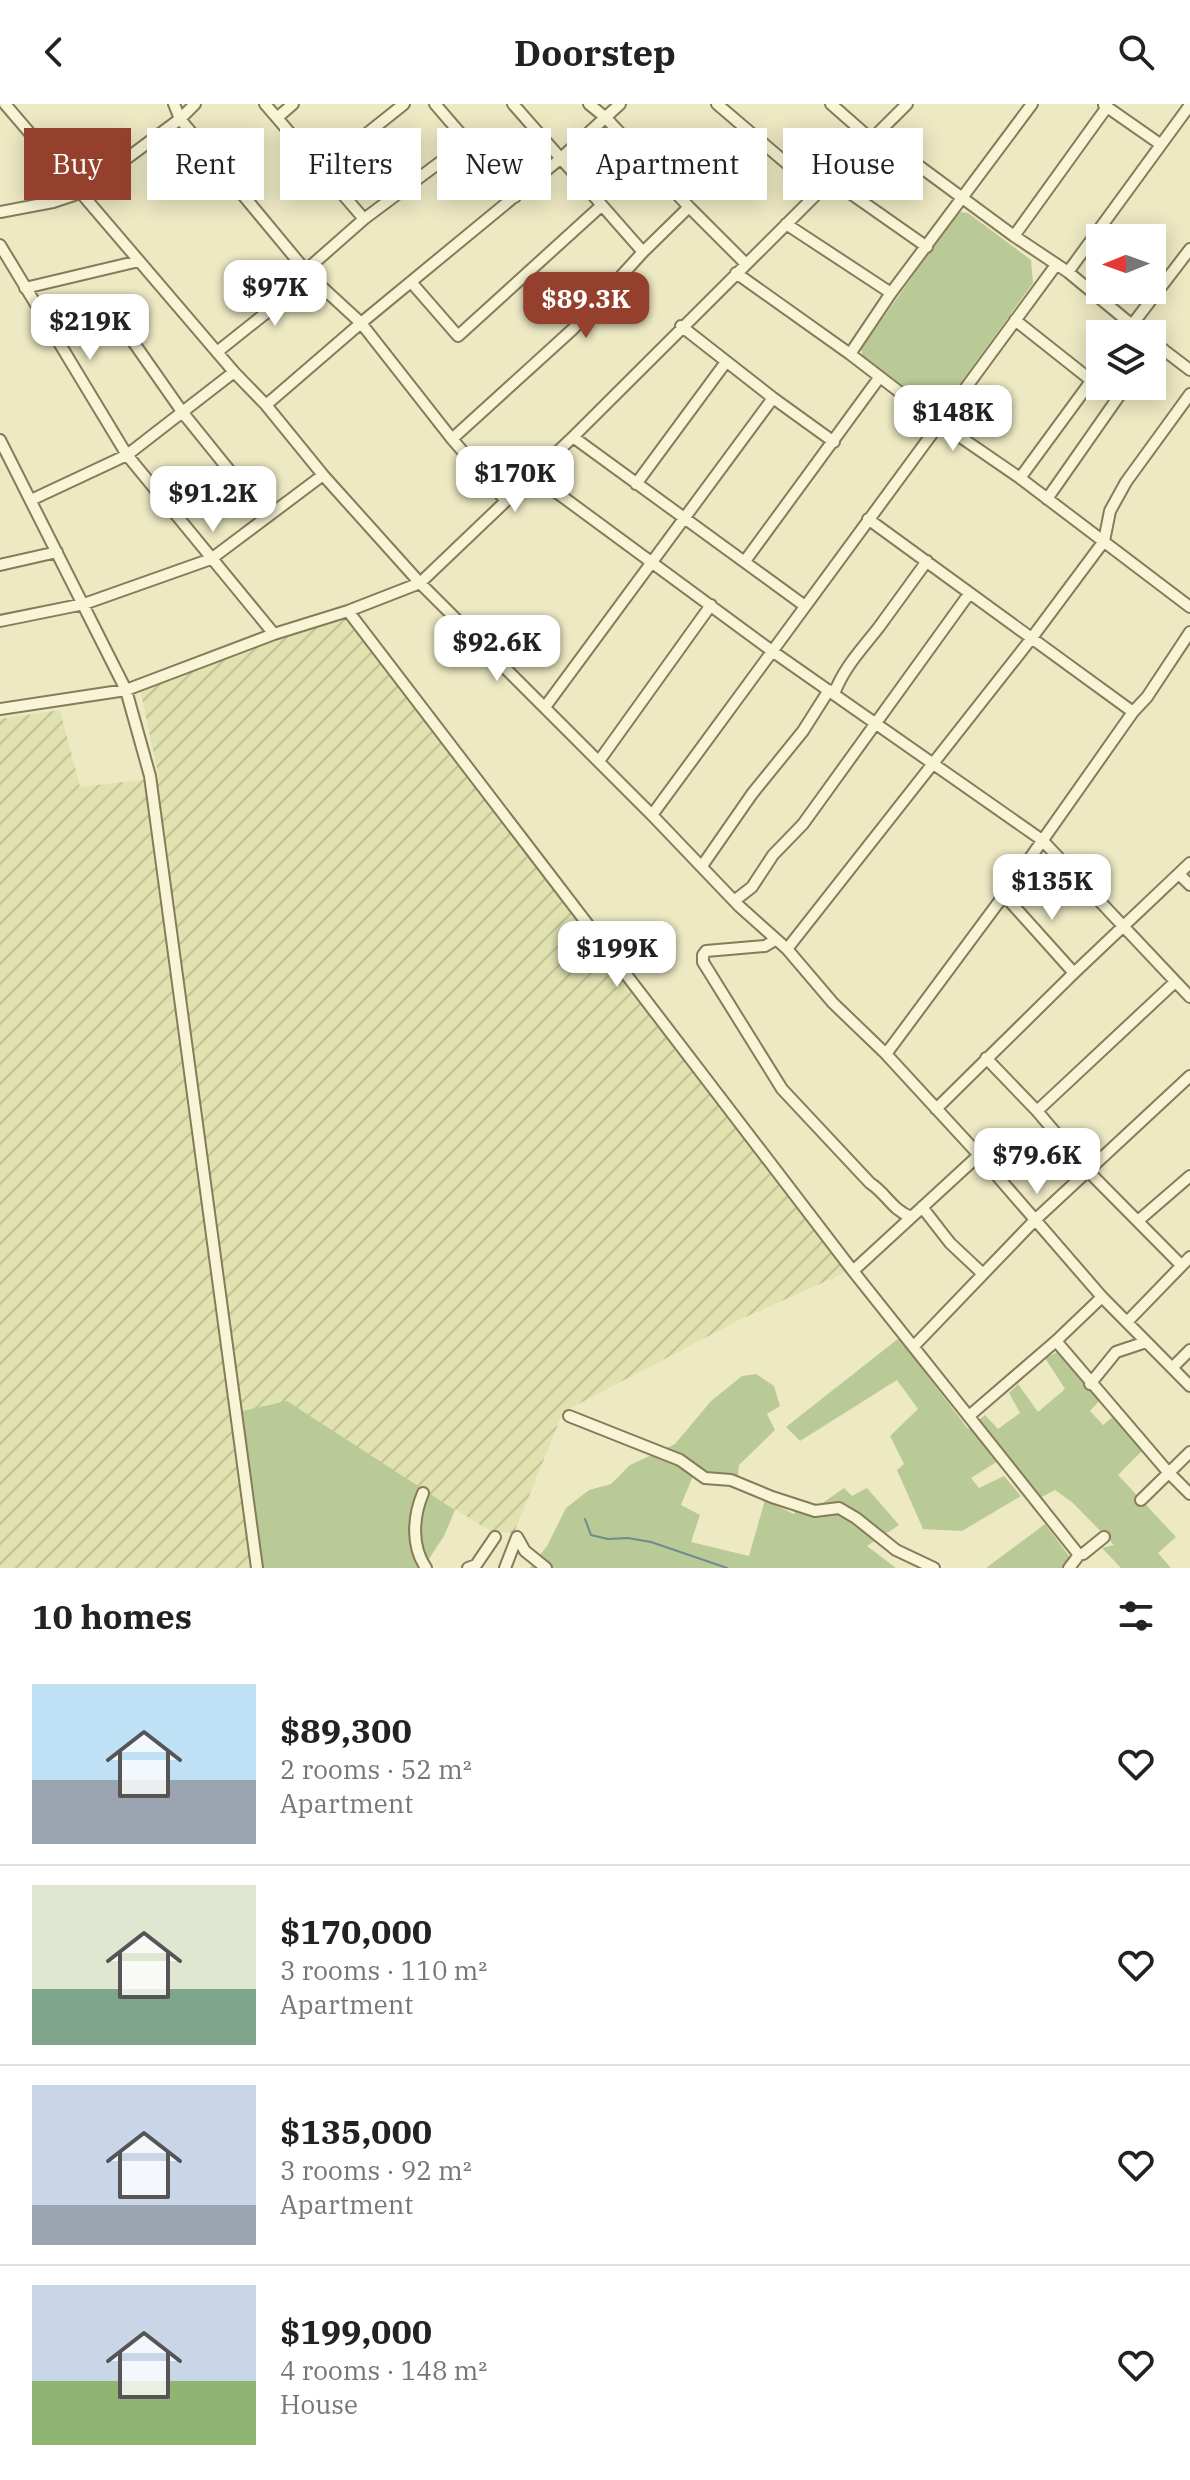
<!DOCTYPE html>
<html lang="en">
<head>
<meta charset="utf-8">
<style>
  body { margin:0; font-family:"IBM Plex Serif",serif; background:#f2f2f2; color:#222; height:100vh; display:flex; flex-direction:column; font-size:30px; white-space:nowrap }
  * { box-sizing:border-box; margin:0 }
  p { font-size:26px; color:#767676 }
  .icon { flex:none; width:44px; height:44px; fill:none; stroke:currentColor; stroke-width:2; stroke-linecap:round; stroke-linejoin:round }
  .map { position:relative; height:1464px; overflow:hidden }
  .side { display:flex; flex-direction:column; background:#fff; flex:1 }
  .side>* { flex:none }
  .hud { position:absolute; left:24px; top:24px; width:1142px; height:72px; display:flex; gap:16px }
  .needle { width:52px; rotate:269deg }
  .fabs { position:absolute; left:1086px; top:120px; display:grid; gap:16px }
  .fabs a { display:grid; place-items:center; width:80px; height:80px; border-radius:0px; background:#fff; box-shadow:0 4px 20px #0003; font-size:40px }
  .price { position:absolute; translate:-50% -68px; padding:0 18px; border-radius:16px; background:#fff; color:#222; font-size:26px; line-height:52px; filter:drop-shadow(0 2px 4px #0008) }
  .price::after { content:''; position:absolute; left:50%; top:48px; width:24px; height:18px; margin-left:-12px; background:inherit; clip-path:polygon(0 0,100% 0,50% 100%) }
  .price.current { background:#94402c; color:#fff }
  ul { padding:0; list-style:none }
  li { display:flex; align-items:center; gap:24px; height:200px; padding:0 32px }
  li+li { border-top:2px solid #e0e0e0 }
  li span { display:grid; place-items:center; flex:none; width:224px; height:160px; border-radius:0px; color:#555 }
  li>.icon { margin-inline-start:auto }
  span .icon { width:96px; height:96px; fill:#fffc; stroke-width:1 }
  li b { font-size:34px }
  h2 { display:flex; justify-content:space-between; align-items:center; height:96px; padding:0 32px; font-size:34px }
  .pill { padding:0 28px; border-radius:0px; background:#fff; box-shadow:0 4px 20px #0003; font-size:28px; line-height:72px }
  .pill.current { background:#94402c; color:#fff }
  header { display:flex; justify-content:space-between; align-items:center; height:104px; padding:0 32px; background:#fff; font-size:36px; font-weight:700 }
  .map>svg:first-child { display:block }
  .farmland { fill:url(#farmland-furrows) }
  .green { fill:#baca97 }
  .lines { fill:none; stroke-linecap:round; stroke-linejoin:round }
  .stream { stroke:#6c8d8c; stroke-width:2 }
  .minor-casing { stroke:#867b5a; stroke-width:14 }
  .minor { stroke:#f8f5d6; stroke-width:10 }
</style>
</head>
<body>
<header><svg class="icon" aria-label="back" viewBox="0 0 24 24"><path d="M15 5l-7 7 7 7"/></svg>Doorstep<svg class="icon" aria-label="search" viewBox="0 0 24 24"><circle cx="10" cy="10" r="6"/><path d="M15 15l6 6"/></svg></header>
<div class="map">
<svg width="1190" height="1464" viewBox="0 0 1190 1464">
  <defs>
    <pattern id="farmland-furrows" width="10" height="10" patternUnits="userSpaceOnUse" patternTransform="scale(2)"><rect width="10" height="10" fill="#e0e2b0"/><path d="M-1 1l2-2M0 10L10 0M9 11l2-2" fill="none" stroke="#c1c297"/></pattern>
  </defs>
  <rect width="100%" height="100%" fill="#ede9c3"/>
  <path class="farmland" d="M349,510L729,1008L846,1168L739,1216L563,1308L514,1429L492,1428L401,1372L254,1464H0V615L60,606L80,683L159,674L140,585Z"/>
  <path class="green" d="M958,108L968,109L1031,156L1033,179L944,302L934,304L863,253L861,245Z
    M899,1234L968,1325L985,1311L998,1325L1020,1309L1009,1289L1018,1280L1038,1308L1065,1285L1045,1254L1062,1246L1101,1295L1090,1307L1103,1321L1120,1307L1150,1339L1118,1371L1176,1433L1158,1449L1171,1464H1121L1102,1444L1114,1441L1073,1399L1055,1386L1034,1397L998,1357L971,1374L979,1384L1004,1372L1021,1392L962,1427L923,1425L897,1366L904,1360L890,1332L918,1305L897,1276L800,1337L786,1323Z
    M756,1270L774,1282L780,1302L767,1310L775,1326L739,1361L737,1385L695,1367L681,1401L700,1411L691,1438L749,1452L765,1396L794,1410L804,1398L814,1405L844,1384L852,1392L867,1384L899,1421L867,1442L896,1464H530L547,1442L566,1404L589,1386L611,1380L630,1361L675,1340L711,1297L742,1272Z
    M287,1297L455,1406L444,1432L423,1464H254L230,1310Z
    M1045,1420L1078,1464H986Z"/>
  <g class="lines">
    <path class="stream" d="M585,1415L591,1431L608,1435L628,1434L651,1438L727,1464"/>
    <defs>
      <path id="minor" d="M5,0L234,268L266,301L323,371L420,479L652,711L739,802L787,845L833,899L886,950L979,1051L1102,1193L1190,1282
        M174,0L180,15L311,173L361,219L452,335L505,396
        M265,0L364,115
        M435,0L515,93
        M513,0L643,148
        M589,0L606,14L689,103L745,159
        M717,0L819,87
        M831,0L872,36
        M1104,1L1160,40
        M278,13L293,0
        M877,31L1014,132L1068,168L1143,230
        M320,67L404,0
        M830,75L927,143
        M0,108L53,98L80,89L180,15L195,0
        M786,120L891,189
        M1014,132L1107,3
        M0,141L127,351L274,530
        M305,167L364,115L467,38
        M1068,168L1190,1
        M736,169L850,250L940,319L1020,374L1190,503
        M411,178L458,232L601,102
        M25,184L139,157
        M1015,216L1092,277
        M681,222L773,294L834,338
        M1125,230L1190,145
        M1152,237L1190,266
        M134,239L183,309L267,413
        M217,248L311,173
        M850,250L891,189L1032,0
        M266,301L361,219L560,55L620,0
        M573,333L805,502
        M452,335L573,225L643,148L689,103
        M0,336L126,586L150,672L257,1464
        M533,371L772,547L1042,736L1190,893
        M1020,374L1100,265
        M636,380L726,258
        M1047,395L1126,282
        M31,396L127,351L234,268
        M868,415L1133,608
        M745,457L879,274
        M0,461L57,448
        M348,507L853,1167L1079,1451
        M0,517L84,500L211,455L323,371
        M834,590C844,563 862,545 879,523C895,501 911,479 927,457
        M545,603L773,294
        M0,605L126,586L274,530L348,507L420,479L573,333L907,0
        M599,657L711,501
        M652,711L1056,161
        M702,762L752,690L803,627L829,586
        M1179,770L1190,781
        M1004,791L1074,869
        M734,797L752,783L773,751L803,720L969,490
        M775,836L765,842L706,847L703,851V858L782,985L870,1079C886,1089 892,1106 911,1113
        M787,845L1031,535L1104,437L1110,407L1126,378L1190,290
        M886,950L1004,791L1133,608L1147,593L1190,528
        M986,954L1037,1007L1088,1067L1181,1161
        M936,1005L1074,869L1190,759
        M1037,1007L1175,878
        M922,1103L950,1139L983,1170
        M1139,1116L1190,1072
        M853,1167L979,1051
        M1127,1218L1190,1153
        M1056,1237L1168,1368L1190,1390
        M914,1242L1035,1116L1190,972
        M1172,1264L1190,1246
        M1090,1280L1116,1248L1146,1238
        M569,1312L680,1356L705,1374L731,1376L772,1393L815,1407L839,1404L856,1414L896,1446L934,1464
        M969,1312L1056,1237L1102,1193
        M423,1389C413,1413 411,1442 426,1464
        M1141,1396L1190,1348
        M517,1433L525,1447L546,1464
        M468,1464L476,1461L495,1433
        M505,1464L517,1433
        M1069,1464L1079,1451L1083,1450L1104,1433"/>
    </defs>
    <use href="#minor" class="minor-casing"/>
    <use href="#minor" class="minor"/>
  </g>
</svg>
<div class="fabs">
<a><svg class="needle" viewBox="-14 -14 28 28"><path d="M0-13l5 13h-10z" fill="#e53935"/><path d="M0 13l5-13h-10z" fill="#767676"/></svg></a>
<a><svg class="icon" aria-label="layers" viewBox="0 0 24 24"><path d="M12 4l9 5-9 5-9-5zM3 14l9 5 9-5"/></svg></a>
</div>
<b class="price" style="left:275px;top:224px">$97K</b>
<b class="price current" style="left:586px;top:236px">$89.3K</b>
<b class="price" style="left:90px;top:258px">$219K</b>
<b class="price" style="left:953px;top:349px">$148K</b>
<b class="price" style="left:515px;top:410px">$170K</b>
<b class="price" style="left:213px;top:430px">$91.2K</b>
<b class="price" style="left:497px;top:579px">$92.6K</b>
<b class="price" style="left:1052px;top:818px">$135K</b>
<b class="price" style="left:617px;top:885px">$199K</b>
<b class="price" style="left:1037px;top:1092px">$79.6K</b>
<div class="hud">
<a class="pill current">Buy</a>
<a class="pill">Rent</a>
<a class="pill">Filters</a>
<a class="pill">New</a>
<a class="pill">Apartment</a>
<a class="pill">House</a>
</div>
</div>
<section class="side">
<h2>10 homes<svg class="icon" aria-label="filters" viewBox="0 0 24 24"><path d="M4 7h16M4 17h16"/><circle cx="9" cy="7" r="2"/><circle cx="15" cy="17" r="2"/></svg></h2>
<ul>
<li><span style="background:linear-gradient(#bfe0f5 60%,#9aa5b1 0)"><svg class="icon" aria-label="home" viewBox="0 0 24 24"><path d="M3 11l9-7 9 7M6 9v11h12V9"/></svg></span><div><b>$89,300</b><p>2 rooms · 52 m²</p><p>Apartment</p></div><svg class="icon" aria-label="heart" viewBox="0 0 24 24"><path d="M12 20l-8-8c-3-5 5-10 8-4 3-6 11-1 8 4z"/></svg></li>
<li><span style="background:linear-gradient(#dfe7d0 65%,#7fa58c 0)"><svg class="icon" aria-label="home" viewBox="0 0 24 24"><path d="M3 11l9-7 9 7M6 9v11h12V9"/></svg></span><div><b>$170,000</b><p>3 rooms · 110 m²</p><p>Apartment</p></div><svg class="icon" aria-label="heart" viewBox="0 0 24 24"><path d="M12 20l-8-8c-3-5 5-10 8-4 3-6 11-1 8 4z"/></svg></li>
<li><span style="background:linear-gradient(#c9d6e8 75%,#9aa5b1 0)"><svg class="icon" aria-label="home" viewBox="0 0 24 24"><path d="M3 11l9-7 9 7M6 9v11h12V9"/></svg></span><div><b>$135,000</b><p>3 rooms · 92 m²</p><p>Apartment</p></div><svg class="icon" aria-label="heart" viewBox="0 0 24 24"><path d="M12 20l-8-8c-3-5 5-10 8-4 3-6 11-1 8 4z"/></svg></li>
<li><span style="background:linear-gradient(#c9d6e8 60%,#8fb573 0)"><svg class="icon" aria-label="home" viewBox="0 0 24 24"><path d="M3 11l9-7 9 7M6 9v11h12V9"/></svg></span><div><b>$199,000</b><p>4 rooms · 148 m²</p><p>House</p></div><svg class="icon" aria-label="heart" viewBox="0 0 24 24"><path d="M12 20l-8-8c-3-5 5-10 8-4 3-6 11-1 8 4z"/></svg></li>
</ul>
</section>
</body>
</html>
